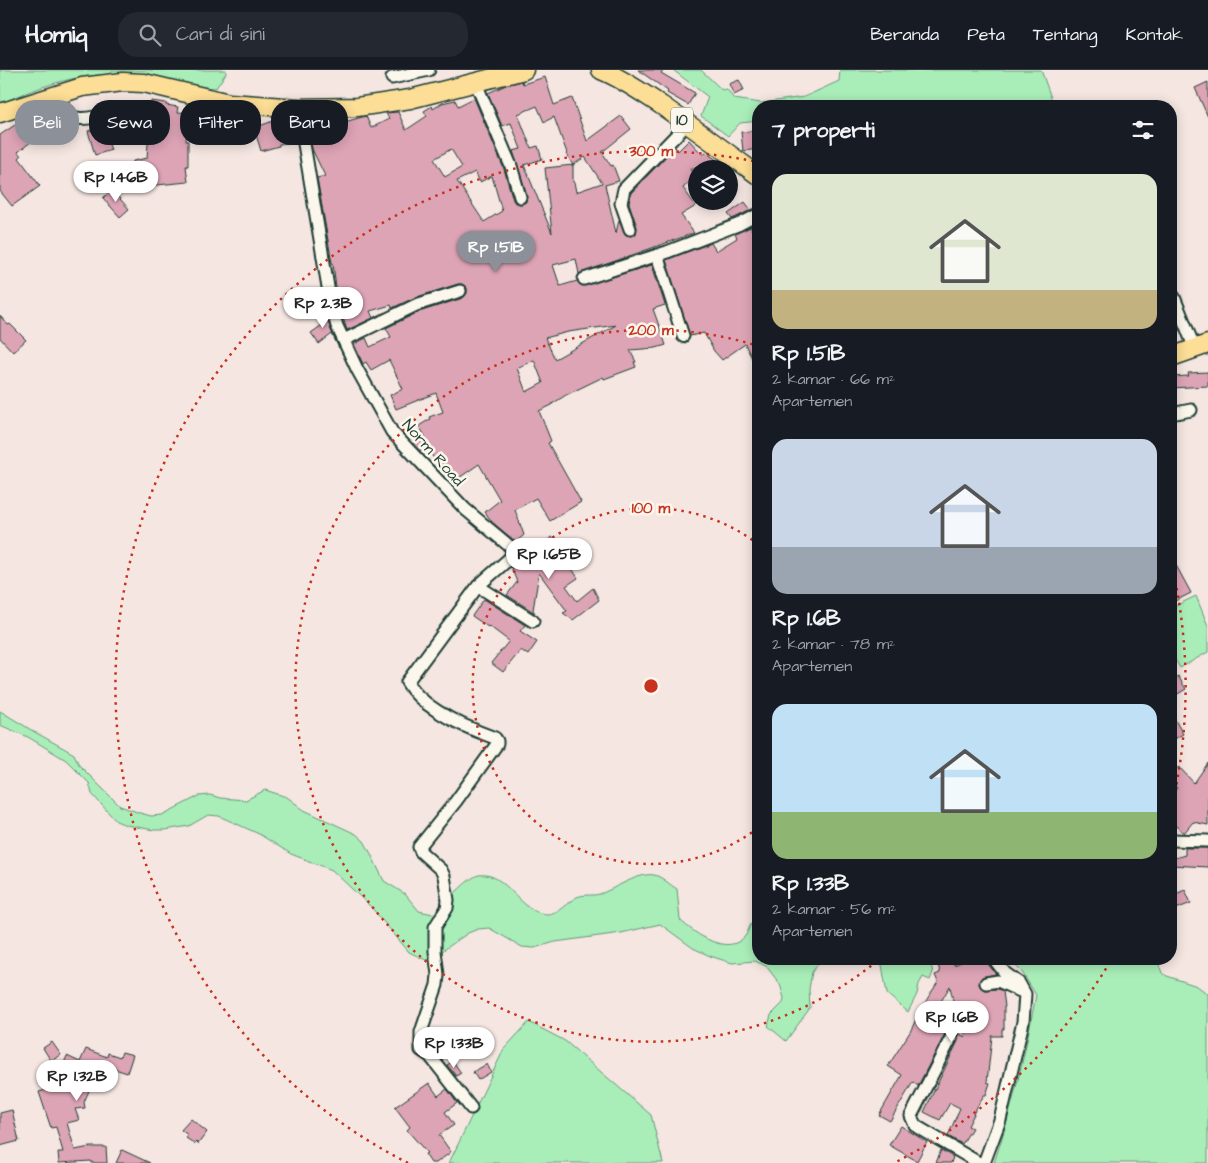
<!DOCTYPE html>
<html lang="id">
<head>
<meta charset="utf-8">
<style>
  body { margin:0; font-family:"Architects Daughter",sans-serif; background:#242831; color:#f1f3f6; height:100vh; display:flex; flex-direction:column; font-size:19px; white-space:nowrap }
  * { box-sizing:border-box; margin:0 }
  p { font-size:16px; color:#9ea1a6 }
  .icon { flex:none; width:28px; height:28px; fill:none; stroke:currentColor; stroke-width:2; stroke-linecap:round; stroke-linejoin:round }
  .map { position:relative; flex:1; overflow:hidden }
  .details { position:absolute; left:752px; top:30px; width:425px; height:865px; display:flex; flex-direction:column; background:#171b24; border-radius:20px; box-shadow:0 2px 12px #0003 }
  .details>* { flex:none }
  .banner { position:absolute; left:15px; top:30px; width:475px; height:45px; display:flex; gap:10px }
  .tools { position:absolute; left:688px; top:90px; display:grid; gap:10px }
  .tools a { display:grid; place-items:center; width:50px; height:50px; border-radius:50%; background:#171b24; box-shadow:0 2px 12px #0003; font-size:25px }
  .price { position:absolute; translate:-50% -42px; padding:0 11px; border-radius:18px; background:#fff; color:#222; font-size:16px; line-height:32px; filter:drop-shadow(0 1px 2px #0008) }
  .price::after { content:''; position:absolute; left:50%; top:30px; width:15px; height:11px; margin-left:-8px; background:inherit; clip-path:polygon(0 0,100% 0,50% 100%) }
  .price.current { background:#8c9099; color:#fff }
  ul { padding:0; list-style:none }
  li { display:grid; align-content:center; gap:10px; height:265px; padding:0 20px }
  li span { display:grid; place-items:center; height:155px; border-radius:15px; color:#555 }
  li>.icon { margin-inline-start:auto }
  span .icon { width:90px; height:90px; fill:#fffc; stroke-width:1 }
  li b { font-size:21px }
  h2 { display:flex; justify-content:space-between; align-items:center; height:60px; padding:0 20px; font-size:21px }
  .pill { padding:0 18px; border-radius:20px; background:#171b24; box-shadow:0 2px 12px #0003; font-size:18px; line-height:45px }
  .pill.current { background:#8c9099; color:#fff }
  header { display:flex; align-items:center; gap:30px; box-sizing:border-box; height:70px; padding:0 25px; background:#171b24; border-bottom:1px solid #363941 }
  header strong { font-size:24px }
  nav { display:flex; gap:28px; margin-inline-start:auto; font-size:18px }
  .search { width:350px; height:45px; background:#242831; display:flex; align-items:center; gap:12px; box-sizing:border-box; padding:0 18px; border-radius:20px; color:#9ea1a6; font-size:19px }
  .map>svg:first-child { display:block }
  .green { fill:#a9eeb9; stroke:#649676 }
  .building { fill:#dda4b6; stroke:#1f3d34; fill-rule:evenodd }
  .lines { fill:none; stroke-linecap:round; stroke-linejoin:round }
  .minor-casing { stroke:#1f3d34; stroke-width:15 }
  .highway-casing { stroke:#1f3d34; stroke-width:21 }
  .minor { stroke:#fbf7ec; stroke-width:11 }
  .highway { stroke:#fdde96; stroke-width:18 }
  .ring { fill:none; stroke:#c8321e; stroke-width:2.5; stroke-dasharray:2.5 5 }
  .labels { text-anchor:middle; stroke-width:5; stroke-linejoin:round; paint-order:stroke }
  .shield { fill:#fbf7ec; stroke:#61756b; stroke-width:1 }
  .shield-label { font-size:15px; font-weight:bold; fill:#1f3d34 }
  .street-label { font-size:16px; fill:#1f3d34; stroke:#fbf7ec }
  .centre { fill:#c8321e; stroke:#fbf7ec; stroke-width:2.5 }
  .ring-label { font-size:15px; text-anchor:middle; font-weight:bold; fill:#c8321e; stroke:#fbf7ec; stroke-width:5; stroke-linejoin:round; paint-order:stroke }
</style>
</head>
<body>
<header>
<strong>Homiq</strong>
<div class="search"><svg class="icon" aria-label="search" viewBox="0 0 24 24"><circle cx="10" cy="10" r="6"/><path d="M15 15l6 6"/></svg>Cari di sini</div>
<nav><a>Beranda</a><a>Peta</a><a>Tentang</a><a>Kontak</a></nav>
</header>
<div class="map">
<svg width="1208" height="1093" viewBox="0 0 1208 1093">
  <rect width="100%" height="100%" fill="#f5e6e1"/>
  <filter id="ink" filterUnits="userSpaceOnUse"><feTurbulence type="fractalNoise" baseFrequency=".02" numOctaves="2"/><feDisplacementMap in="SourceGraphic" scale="10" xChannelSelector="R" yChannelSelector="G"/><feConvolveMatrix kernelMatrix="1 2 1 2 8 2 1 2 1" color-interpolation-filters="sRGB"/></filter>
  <g filter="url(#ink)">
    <path class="green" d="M0,0H226V3L216,18C178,17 141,4 102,5C69,6 30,20 0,34Z
      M673,0H701L722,20L727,19L734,29L761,33L804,27L839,11L840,0H1041L1054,36H759V51L740,53L728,66L701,46L708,27Z
      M1196,526L1208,556V582L1180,598L1171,583V538Z
      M0,641L33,661L74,684L79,695L120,736L140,743L151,746L162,745L199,726L210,725L220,728L246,730L265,720L287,727L304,740L356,764L364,771L369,780L384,811L405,824L419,841L433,844C444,835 468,807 479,805C507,801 520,844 547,844C559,844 567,832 577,827C584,824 593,826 600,824C614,819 639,802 654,805C661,806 670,815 677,819L680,850C695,864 729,888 746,865C748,862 749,857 751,854C753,851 756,848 759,845V889H822L812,902L809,919L810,938L786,971L768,956L771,945L783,933L784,928L780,914L766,896L755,891L732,893L710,886L693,878L660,854L621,863L555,872L534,878L522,877L489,858L478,859L468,863L428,891L409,882L371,837L332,800L291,784L259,764L219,746L208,745L189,756L165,760H154L126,755L116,751L92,724L89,713L66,690L28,667L0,655Z
      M881,889H929L933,902L930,910L923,907L919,914L917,924L908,942L887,924Z
      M1008,889H1157L1162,903L1167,906L1197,916L1208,924V1093H994C1013,1036 1025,984 1036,925L1022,902Z
      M529,952L565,971L651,1045L663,1093H449L504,979Z"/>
    <path class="building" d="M638,0H663L661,3L695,23L688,35L667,23L668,21Z
      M545,7L554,35L572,28L587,71L621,46L631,59L602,82L611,96L613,95L619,111L605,115L616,163L619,150L626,165L632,166L636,164L637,157L629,133L631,123L675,77L678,81L689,70L703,85L705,82L730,99H690L695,107L683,118L696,136L681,145L694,163L579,204L576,189L553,195L560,216L577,211L583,216L652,195L665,235L653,239L666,275L656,278L630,280L636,292H634L636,297L604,309L603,307L566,325L552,334V335L539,341L551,371L548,373L581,432L550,451L536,428L515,440L524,465L516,472L492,452L485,442L500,430L479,394L456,410L445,394L440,397L426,377L420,381L413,374L425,366L419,356L430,349L429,347L443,342L436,323L396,339L390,325L403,319L389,290L371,300L366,292L363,294L354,274L366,268L370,277L391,267L386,258L419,242L463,228L467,223V218L462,214H458L414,228L392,238L391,235L370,241L373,248L347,260L338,233L333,193H332L317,108L325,106L312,79L308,55L326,52V48H336L337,54L366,46L371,58L389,49L386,43L398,42L406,60L427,46L424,41L432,36L433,39L442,33L455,30L458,36L474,28L504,99L513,130L515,133L522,134L526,132L527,125L513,81L521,79L511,53L502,56L488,23L506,15L522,11L523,14ZM537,36L544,52L554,47L567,83L566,84L573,95L585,87L602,113L576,122L574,112H573V95L545,98L552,163L524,95L542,89L538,76L531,78L518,44ZM451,79L462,97L445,107L434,89ZM475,102L480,112L492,106L502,141L484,152L457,111ZM616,255L555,289L545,268L568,262ZM534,290L543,313L526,322L517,298Z
      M739,10L744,20L734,25L729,14Z
      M1208,12V47L1195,18Z
      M151,31L166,33V35L178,37L177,42L189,43L186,71H188V96H186L188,112L136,117L133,91L147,88Z
      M273,51L275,57L293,55L296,72L279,74V76L261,81L254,58Z
      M18,53L32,71L18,82L21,86L19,88L40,116L12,136L0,121V65Z
      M103,57L111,80L95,85L88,61Z
      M759,60V79L743,81L741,62Z
      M112,120L129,139L120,147L103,128Z
      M745,132L751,140L732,149L728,144Z
      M750,157L759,172V303L745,274L722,290L714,281L704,263L690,266L666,190L711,173L716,181L737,168L735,164Z
      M323,233L330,258L339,278L332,264L319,274L311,263L325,253L320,234Z
      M0,246L8,255L10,254L26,270L13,282L0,268Z
      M1208,302V316L1171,318V307L1189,306L1188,303Z
      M552,467L559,477L556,480L567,496L569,494L578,508L566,516L577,531L593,518L599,530L573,550L563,543L567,541L539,503L533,540L535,543L507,525L517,512L511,497Z
      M1171,486L1191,523L1171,533Z
      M484,529L525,555L520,561L537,572L528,585L521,580L503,602L491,593L509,571L489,556L488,557L472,546Z
      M1178,606L1186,619L1171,628V610Z
      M1171,643L1183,664L1171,671Z
      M1208,693V755L1193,752L1184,763L1171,752V725L1177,718L1171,712V702L1179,697L1194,713Z
      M1185,778H1208V797L1171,795V789L1185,785Z
      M1185,820L1191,833L1171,841V826Z
      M937,889H952L954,895L969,889H987L988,894L996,904L982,907L979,915L984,920L997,919L1003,921L1005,937H1004V959H1002V966H992L987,1012L990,1013L986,1025H984L973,1044H974L968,1056L972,1058L962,1074L948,1066L960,1038L950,1033L940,1050L924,1042L958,971V964L954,961H947L945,964L918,1016L913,1012L890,1051L879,1045L902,1005L888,996L910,962L922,937L938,912L935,905L940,903ZM950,916L955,940L966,938L965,967L927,946L933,945Z
      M52,972L61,985L51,991L43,978Z
      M86,979L107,987L108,983L120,987L122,982L133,985L127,1003L94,992L87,1011L92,1014L84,1032L85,1038L75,1039L79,1050L67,1053L75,1080L90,1077H106L107,1093H91V1091L59,1093L58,1082H63L56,1057L51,1058L39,1022L53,1018L67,986L80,992Z
      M453,991L461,1003L456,1006L447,995Z
      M487,994L491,1002L478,1010L473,1002Z
      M429,1013L438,1026L447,1019L457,1033L445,1042L454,1055L439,1065L451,1082L436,1093H431L425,1084L427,1083L407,1060L410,1057L395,1037Z
      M12,1040L19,1071L0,1076V1043Z
      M191,1049L207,1062L198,1074L196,1072L195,1074L186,1068L188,1065L181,1060Z
      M901,1056L927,1072L917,1091L889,1075Z
      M122,1080L150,1093H116Z
      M941,1080L953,1087L951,1093H936Z"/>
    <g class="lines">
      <defs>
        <path id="minor" d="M392,8L429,0
          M475,11L511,96L520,127
          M53,26C64,46 71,52 95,47
          M298,38L331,235L337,256L357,299L392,362L465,439L513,479L510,488L478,516L407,612C422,639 467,658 495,668L497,671V674L456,731L419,777L421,782L441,800L444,806L448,830L447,838L435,857V881L438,905L437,915L421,962V980L430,986L471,1038
          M630,159L621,133L624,119L688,53
          M657,185L683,266
          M584,209L667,182L740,154L759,144
          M1174,227L1195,279
          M344,270L416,235L460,221
          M1171,344L1191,340
          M478,516L533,551
          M1171,770L1208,771
          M986,913L998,911L1020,921
          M951,968L911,1046L915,1055L921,1059L979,1093
          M984,1093L1000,1050L1023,952L1025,924L1019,913L1005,903L994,889"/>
        <path id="highway" d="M601,0C623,9 641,22 661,35C694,58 726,82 759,106
          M0,43L82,17L123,12L144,13L229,33L298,38L357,37L410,29L524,0
          M1171,287L1208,274"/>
      </defs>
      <use href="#minor" class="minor-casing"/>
      <use href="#highway" class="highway-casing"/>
      <use href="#minor" class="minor"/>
      <use href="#highway" class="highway"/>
    </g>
  </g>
  <g class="ring">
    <path d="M758 758A178 178 0 1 1 758 474"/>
    <path d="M877 891A356 356 0 1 1 758 276"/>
    <path d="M1110 892A535 535 0 0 1 894 1093M408 1093A535 535 0 0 1 758 92M1172 496A535 535 0 0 1 1172 736"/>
  </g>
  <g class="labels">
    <rect class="shield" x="671" y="37.5" width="22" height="25" rx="4"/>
    <g class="shield-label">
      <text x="682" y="55">10</text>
    </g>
    <g class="street-label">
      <text transform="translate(434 382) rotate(48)" y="6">Norm Road</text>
    </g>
  </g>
  <circle cx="651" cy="616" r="8" class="centre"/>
  <g class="ring-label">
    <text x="651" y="86">300 m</text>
    <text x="651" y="265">200 m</text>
    <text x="651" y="443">100 m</text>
  </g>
</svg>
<div class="tools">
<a><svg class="icon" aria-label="layers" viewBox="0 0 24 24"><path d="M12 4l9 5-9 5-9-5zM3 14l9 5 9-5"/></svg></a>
</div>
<b class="price" style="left:116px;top:133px">Rp 1.46B</b>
<b class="price current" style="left:496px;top:203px">Rp 1.51B</b>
<b class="price" style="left:323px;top:259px">Rp 2.3B</b>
<b class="price" style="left:549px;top:510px">Rp 1.65B</b>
<b class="price" style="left:952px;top:973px">Rp 1.6B</b>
<b class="price" style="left:454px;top:999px">Rp 1.33B</b>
<b class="price" style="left:77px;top:1032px">Rp 1.32B</b>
<div class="banner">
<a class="pill current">Beli</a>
<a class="pill">Sewa</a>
<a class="pill">Filter</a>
<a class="pill">Baru</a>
</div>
<section class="details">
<h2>7 properti<svg class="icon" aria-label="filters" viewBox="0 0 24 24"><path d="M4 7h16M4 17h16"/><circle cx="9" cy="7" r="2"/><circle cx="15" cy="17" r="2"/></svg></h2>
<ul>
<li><span style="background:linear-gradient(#dfe7d0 75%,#c2b280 0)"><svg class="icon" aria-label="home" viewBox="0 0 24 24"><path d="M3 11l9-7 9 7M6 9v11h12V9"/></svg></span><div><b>Rp 1.51B</b><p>2 kamar · 66 m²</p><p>Apartemen</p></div></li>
<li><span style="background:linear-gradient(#c9d6e8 70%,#9aa5b1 0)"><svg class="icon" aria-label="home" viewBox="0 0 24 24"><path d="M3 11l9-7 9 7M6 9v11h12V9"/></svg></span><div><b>Rp 1.6B</b><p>2 kamar · 78 m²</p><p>Apartemen</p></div></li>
<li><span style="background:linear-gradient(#bfe0f5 70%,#8fb573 0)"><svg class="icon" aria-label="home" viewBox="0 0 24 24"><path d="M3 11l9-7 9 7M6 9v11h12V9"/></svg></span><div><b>Rp 1.33B</b><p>2 kamar · 56 m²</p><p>Apartemen</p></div></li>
</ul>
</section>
</div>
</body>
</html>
